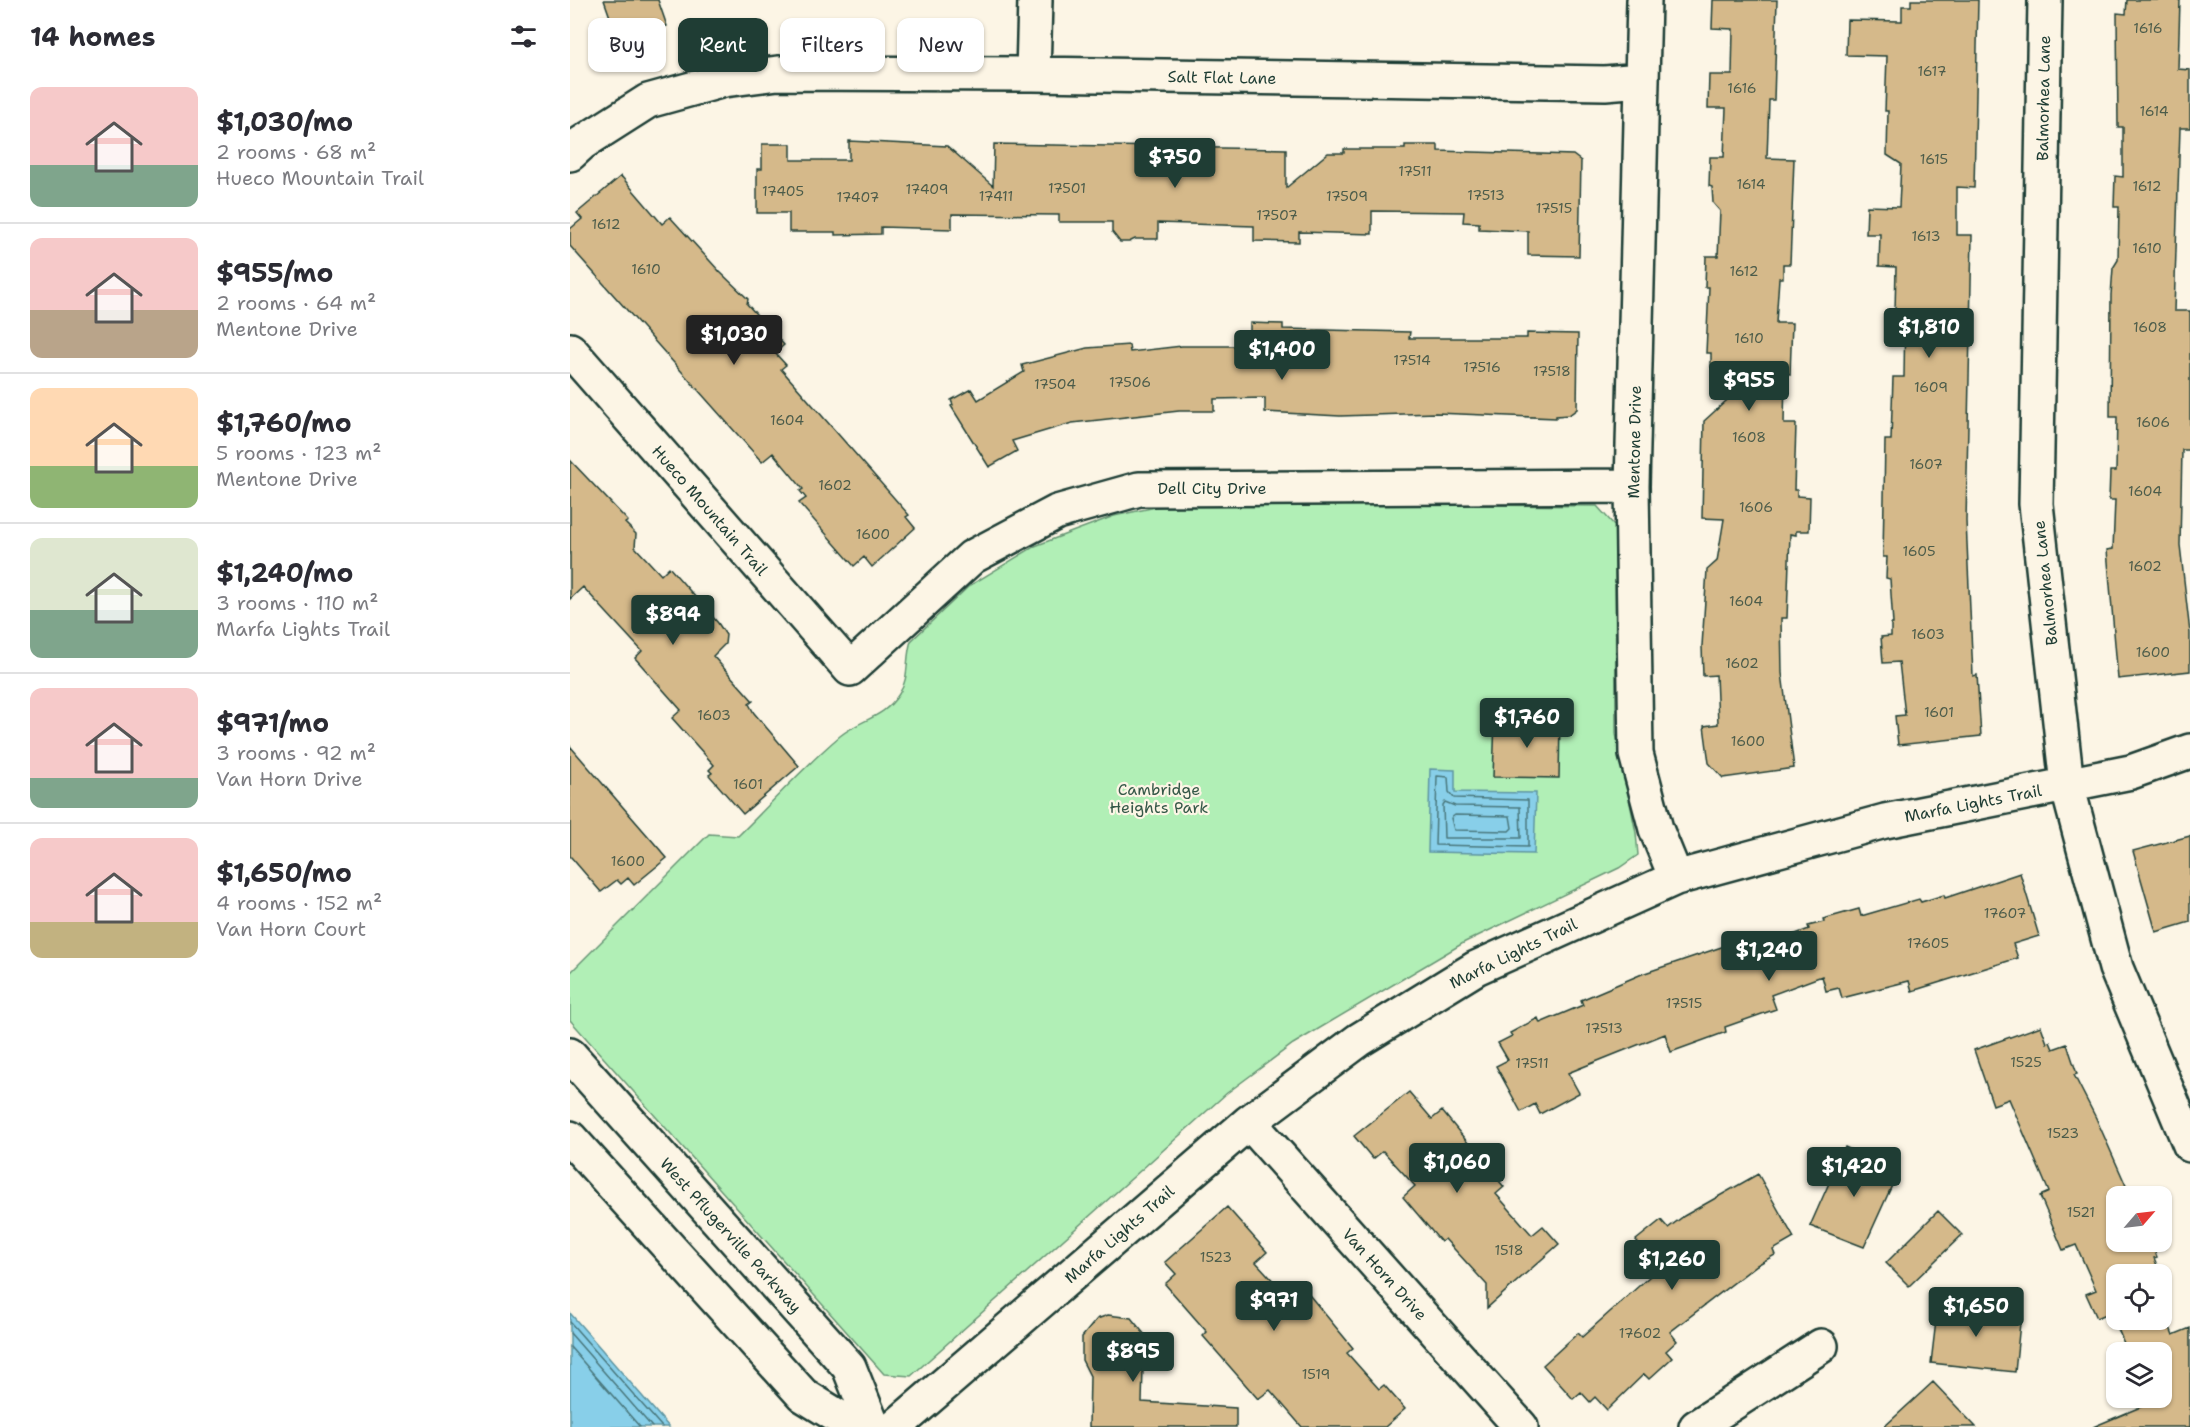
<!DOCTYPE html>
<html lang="en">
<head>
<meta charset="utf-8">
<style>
  body { margin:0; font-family:"Shantell Sans",sans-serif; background:#f7f7f7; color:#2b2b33; height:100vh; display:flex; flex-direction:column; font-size:22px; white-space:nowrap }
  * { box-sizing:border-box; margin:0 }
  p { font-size:20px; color:#7c7c81 }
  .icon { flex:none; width:33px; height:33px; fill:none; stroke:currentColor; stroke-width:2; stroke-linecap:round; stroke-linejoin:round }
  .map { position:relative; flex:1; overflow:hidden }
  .panel { display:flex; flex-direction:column; background:#fff; width:570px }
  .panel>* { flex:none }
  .top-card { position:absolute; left:18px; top:18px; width:570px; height:54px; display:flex; gap:12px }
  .needle { width:39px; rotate:62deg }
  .tools { position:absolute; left:1536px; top:1186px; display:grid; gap:12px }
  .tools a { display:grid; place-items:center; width:66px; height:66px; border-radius:12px; background:#fff; box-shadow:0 2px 4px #0004; font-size:30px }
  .price { position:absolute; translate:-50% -51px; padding:0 14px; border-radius:6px; background:#1f3d34; color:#fff; font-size:20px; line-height:39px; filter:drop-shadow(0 2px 3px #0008) }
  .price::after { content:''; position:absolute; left:50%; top:36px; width:18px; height:14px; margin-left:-9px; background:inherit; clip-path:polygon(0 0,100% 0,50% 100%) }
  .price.on { background:#222; color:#fff }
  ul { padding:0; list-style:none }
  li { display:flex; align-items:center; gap:18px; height:150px; padding:0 30px }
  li+li { border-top:2px solid #e1e1e2 }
  li span { display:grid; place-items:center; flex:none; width:168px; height:120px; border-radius:12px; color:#555 }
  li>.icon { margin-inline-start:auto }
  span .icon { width:72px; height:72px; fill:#fffc; stroke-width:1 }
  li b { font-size:26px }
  h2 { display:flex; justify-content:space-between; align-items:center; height:72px; padding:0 30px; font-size:26px }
  .tag { padding:0 21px; border-radius:12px; background:#fff; box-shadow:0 2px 4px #0004; font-size:21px; line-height:54px }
  .tag.on { background:#1f3d34; color:#fff }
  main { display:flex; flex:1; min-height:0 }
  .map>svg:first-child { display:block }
  .green { fill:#b1efb6; stroke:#689675; stroke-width:1.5 }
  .water { fill:#88cfe9; stroke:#5e95a1; stroke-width:1.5 }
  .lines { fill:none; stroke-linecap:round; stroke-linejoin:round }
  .shore { stroke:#49777c; stroke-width:1.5 }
  .building { fill:#d5b98a; stroke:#1f3d34; stroke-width:1.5 }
  .minor-casing { stroke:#1f3d34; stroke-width:38 }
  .major-casing { stroke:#1f3d34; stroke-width:38 }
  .minor { stroke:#fcf5e5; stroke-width:33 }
  .major { stroke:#fcf5e5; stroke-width:33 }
  .labels { text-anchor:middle; stroke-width:4.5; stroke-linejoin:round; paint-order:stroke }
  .number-label { font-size:14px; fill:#4c5c4a }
  .street-label { font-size:16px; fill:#1f3d34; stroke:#fcf5e5 }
  .park-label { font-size:16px; fill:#355848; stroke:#fcf5e5 }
</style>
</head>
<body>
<main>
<section class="panel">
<h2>14 homes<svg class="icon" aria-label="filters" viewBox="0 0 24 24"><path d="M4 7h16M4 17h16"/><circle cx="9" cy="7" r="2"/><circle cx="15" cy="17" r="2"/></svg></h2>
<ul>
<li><span style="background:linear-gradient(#f6c9c9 65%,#7fa58c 0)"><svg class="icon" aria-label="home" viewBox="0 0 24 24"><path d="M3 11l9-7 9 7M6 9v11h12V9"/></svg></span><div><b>$1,030/mo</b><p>2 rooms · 68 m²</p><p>Hueco Mountain Trail</p></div></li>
<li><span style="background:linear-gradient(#f6c9c9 60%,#b9a48a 0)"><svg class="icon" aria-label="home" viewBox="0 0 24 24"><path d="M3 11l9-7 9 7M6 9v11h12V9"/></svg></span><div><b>$955/mo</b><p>2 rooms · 64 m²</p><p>Mentone Drive</p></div></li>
<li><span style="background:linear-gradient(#ffd9b3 65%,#8fb573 0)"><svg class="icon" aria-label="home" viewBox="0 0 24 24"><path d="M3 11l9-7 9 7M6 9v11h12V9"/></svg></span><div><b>$1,760/mo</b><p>5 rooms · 123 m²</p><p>Mentone Drive</p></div></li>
<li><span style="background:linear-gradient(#dfe7d0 60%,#7fa58c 0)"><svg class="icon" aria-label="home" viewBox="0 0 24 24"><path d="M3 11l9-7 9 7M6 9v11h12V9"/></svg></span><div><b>$1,240/mo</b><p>3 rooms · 110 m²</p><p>Marfa Lights Trail</p></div></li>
<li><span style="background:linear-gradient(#f6c9c9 75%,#7fa58c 0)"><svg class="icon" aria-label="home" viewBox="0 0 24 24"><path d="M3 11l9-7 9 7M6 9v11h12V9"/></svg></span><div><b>$971/mo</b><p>3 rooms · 92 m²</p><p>Van Horn Drive</p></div></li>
<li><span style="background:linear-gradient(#f6c9c9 70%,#c2b280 0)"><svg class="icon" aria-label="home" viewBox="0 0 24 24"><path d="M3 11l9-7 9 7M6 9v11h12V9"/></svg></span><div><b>$1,650/mo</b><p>4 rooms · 152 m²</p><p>Van Horn Court</p></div></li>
</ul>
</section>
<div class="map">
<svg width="1620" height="1427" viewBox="0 0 1620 1427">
  <rect width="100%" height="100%" fill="#fcf5e5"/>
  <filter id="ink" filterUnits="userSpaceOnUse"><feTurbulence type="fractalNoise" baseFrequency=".0167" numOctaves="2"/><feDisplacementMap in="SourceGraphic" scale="12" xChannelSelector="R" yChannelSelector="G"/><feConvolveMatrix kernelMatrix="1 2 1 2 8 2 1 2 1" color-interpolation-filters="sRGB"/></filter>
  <g filter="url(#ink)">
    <path class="green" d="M609,502L1027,506L1045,526L1046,734L1066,833L1068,855L1049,868L895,942L723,1044L657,1093L341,1376L314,1374L0,1020V973L139,834L168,836C202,803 234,766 270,736C292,718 313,719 329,694C340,678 335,659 341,641L399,586L465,546L544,516Z"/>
    <path class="water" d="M860,769L885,770V792L966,793L964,854L858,852Z
      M0,1313L99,1427H0Z"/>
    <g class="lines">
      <path class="shore" d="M867,776L878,777L879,792L884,798L958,800V847L865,845Z
        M875,802L885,806L950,807L951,838H874L873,805Z
        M885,815L940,816L942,828L939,831L884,830L881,818Z
        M0,1322L92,1427
        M0,1333L82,1427
        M0,1347L70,1427"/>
    </g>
    <path class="building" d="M34,0H88L97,26L48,40Z
      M1143,0H1207L1204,100H1199L1197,158L1224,159L1220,264H1213V278H1209L1206,323H1222L1220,374L1215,373L1214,424H1226L1224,490H1227V496L1240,497L1239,531H1226V535L1220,534L1217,618H1211L1212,673L1224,768L1153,778L1139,763L1134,726L1148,724L1146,675L1133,676L1132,646L1137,570L1147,561L1154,519L1132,518L1134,421L1167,391L1141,367V353H1136L1139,287H1135L1136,256H1148L1150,211L1143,203L1142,187L1139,186L1140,157H1154L1156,108H1138L1139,75H1162L1163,29L1142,28Z
      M1341,0H1408L1404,188L1387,187V235H1402L1396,521L1403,676L1407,675L1411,736L1328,745L1325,716L1335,715L1329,662L1313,663L1311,637L1321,636V624H1323L1320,579L1316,578L1317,557H1313L1315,440H1321L1323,377H1334L1335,312H1325L1326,267L1309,266L1310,234H1296L1297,206L1329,207L1331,164L1317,155L1318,111H1315L1317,56L1276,55L1277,20L1332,21V6H1341Z
      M1557,0H1610L1608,69L1620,70V128H1610L1604,311H1620V450H1612L1610,545L1620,633V671L1548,679L1537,550L1543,549L1545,500H1539L1540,471H1546L1547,417H1540L1541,295L1543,268L1548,260L1549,207H1544L1545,176L1553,177V127H1548L1547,13L1556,14Z
      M279,141L377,146L423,186L424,144L716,149V188L758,153H774V149H835V145H868V151L1003,155L1011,161L1009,256L958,255V231L909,229V223L893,222L894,212L802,211V234L729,232V242L684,241V226L588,223V239H565L559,242H550L542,232V222H489V215L382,214V229L311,227V234L265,235V232H219V213H187V169H192V144H221V160H279Z
      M51,176L92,224L100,217L150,272L178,299L177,304L214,345L205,353L216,365L211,369L339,515L336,517L345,528L302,567L294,557L284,566L229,503L236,498L230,491L233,489L203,453L192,462L0,246V229L12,219L7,213Z
      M680,323L713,324V329L840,332L839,338H957V333L1008,334L1007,409L999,415L986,416V418L866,413L770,416L695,412V398L644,399V411H609L502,423L442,441L447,451L419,467L381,406L383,405L381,400L401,389L408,400L454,372L452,365L517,348L559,345L560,352L612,346H680Z
      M0,460L58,521L55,523L66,534L65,547L91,575L99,567L148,623L156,635L155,644L143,656L183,701L179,704L184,713L229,766L173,814L139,775L142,773L139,770L144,765L102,718L111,710L65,658L72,651L13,587L0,599Z
      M925,719L990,720L989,778L923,777Z
      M0,746L97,858L64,885L58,878L51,884L47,880L31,892L0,856Z
      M1620,836V922L1586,932L1563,851Z
      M1450,873L1469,936L1443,944L1448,958L1342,991L1339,981L1272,998L1269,988L1256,991L1252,976L1201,995L1206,1009L1155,1027L1156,1032L1101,1052L1095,1034L998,1073L1009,1093L970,1114L965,1104L951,1112L926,1066L938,1060L928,1043L942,1036L940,1033L968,1018L970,1023L1013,1005L1011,1000L1072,974L1184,936L1188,948L1239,929L1238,926L1254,922L1253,919L1289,909L1291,916L1349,899L1351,902L1374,895L1375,898Z
      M1471,1026L1477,1043L1480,1042L1483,1049L1497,1044L1507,1074L1504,1075L1526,1118L1561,1197H1546V1242H1581L1587,1257L1584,1258L1591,1275H1546V1320H1592V1307L1603,1335L1620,1328V1427H1523L1592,1398V1353H1558L1541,1312L1527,1318L1516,1294L1526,1290L1506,1245L1493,1250L1470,1196L1479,1192L1439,1099L1423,1105L1404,1050Z
      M839,1092L862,1119L872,1111L934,1187L926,1194L962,1235L973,1226L989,1244L917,1308V1285L875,1239L871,1242L833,1197L845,1186L813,1151L803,1159L784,1136Z
      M1275,1147L1328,1172L1294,1247L1240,1226Z
      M1188,1174L1224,1238L1203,1250L1205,1255L1187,1265L1100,1332L1107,1341L1096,1351L1102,1358L1079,1379L1074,1374L1037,1410L1025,1397L1020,1402L1011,1392L1003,1399L973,1365L1008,1333L1012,1337L1089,1268L1066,1240L1091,1220L1098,1228L1114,1216Z
      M657,1207L697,1252L686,1262L718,1297L731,1285L783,1348L777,1353L809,1389L814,1385L835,1409L815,1427H732L700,1390L688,1399L633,1336L637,1332L595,1284L606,1274L595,1262Z
      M1368,1211L1392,1235L1339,1286L1316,1263Z
      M1368,1304L1451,1313L1445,1372L1361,1363Z
      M538,1315L561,1318L576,1336L579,1346L573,1368L572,1402L666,1408V1427H519L520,1376L512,1360V1337L527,1319Z
      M1363,1382L1406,1427H1314Z"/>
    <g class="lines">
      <defs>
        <path id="minor" d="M1074,0L1062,486L1066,754L1086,829L1106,878
          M1475,0L1466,504L1497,785L1546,968L1620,1145
          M463,74L465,0
          M0,154L12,143L78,101L154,80L208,73L463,74L1035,83L1071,80
          M0,350L280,669L402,557L487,512L569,489L1062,486
          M679,1122L951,1427
          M325,1427L679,1122L789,1040L906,968L1106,878L1315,821L1561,772L1620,751
          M1126,1427L1251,1346"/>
        <path id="major" d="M0,1055L279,1367L303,1427
          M0,1138L233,1395L285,1427"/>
      </defs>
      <use href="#minor" class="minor-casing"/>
      <use href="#major" class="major-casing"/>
      <use href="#minor" class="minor"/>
      <use href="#major" class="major"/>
    </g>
  </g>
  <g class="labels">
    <g class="number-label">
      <text x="1578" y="33">1616</text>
      <text x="1362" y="76">1617</text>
      <text x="1172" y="93">1616</text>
      <text x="1584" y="116">1614</text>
      <text x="1364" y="164">1615</text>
      <text x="845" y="176">17511</text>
      <text x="1181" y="189">1614</text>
      <text x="1577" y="191">1612</text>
      <text x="497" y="193">17501</text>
      <text x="357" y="194">17409</text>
      <text x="213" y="196">17405</text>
      <text x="916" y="200">17513</text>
      <text x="426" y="201">17411</text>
      <text x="777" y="201">17509</text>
      <text x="288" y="202">17407</text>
      <text x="984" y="213">17515</text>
      <text x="707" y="220">17507</text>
      <text x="36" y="229">1612</text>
      <text x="1356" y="241">1613</text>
      <text x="1577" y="253">1610</text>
      <text x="76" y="274">1610</text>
      <text x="1174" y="276">1612</text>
      <text x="1580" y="332">1608</text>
      <text x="1179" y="343">1610</text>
      <text x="842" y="365">17514</text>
      <text x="912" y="372">17516</text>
      <text x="982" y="376">17518</text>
      <text x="560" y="387">17506</text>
      <text x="485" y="389">17504</text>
      <text x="1361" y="392">1609</text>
      <text x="217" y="425">1604</text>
      <text x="1583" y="427">1606</text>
      <text x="1179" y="442">1608</text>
      <text x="1356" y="469">1607</text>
      <text x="265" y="490">1602</text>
      <text x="1575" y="496">1604</text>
      <text x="1186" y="512">1606</text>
      <text x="303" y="539">1600</text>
      <text x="1349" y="556">1605</text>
      <text x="1575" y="571">1602</text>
      <text x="1176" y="606">1604</text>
      <text x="1358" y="639">1603</text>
      <text x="1583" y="657">1600</text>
      <text x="1172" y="668">1602</text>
      <text x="1369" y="717">1601</text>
      <text x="144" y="720">1603</text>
      <text x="1178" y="746">1600</text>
      <text x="178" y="789">1601</text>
      <text x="58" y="866">1600</text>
      <text x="1435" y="918">17607</text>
      <text x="1358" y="948">17605</text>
      <text x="1114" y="1008">17515</text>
      <text x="1034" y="1033">17513</text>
      <text x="1456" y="1067">1525</text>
      <text x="962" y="1068">17511</text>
      <text x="1493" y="1138">1523</text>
      <text x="1511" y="1217">1521</text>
      <text x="939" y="1255">1518</text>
      <text x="646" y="1262">1523</text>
      <text x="1070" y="1338">17602</text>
      <text x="746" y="1379">1519</text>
    </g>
    <g class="street-label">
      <text transform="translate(652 77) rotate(1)" y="6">Salt Flat Lane</text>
      <text transform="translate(1473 98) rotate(-89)" y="6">Balmorhea Lane</text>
      <text transform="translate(1064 442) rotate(-89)" y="6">Mentone Drive</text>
      <text x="642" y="494">Dell City Drive</text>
      <text transform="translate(140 510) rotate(49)" y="6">Hueco Mountain Trail</text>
      <text transform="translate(1475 583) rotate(-96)" y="6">Balmorhea Lane</text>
      <text transform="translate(1403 803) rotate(-11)" y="6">Marfa Lights Trail</text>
      <text transform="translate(943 953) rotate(-26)" y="6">Marfa Lights Trail</text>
      <text transform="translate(549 1234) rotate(-41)" y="6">Marfa Lights Trail</text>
      <text transform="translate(161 1235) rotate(48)" y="6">West Pflugerville Parkway</text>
      <text transform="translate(815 1274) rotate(48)" y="6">Van Horn Drive</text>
    </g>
    <g class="park-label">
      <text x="589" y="795">Cambridge<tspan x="589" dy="18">Heights Park</tspan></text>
    </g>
  </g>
</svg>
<div class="tools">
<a><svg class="needle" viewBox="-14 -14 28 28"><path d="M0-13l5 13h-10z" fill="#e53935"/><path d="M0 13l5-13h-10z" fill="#7c7c81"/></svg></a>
<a><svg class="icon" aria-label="locate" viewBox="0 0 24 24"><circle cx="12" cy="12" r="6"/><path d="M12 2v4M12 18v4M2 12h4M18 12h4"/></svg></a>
<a><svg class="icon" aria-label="layers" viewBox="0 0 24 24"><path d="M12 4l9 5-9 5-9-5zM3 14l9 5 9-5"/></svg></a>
</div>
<b class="price" style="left:605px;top:189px">$750</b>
<b class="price" style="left:1359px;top:359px">$1,810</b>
<b class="price on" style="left:164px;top:366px">$1,030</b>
<b class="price" style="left:712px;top:381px">$1,400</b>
<b class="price" style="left:1179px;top:412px">$955</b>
<b class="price" style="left:103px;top:646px">$894</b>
<b class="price" style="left:957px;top:749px">$1,760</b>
<b class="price" style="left:1199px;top:982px">$1,240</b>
<b class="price" style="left:887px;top:1194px">$1,060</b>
<b class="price" style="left:1284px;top:1198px">$1,420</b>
<b class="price" style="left:1102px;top:1291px">$1,260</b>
<b class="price" style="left:704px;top:1332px">$971</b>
<b class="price" style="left:1406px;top:1338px">$1,650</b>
<b class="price" style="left:563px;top:1383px">$895</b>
<div class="top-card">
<a class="tag">Buy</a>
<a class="tag on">Rent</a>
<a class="tag">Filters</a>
<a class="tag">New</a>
</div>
</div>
</main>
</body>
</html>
